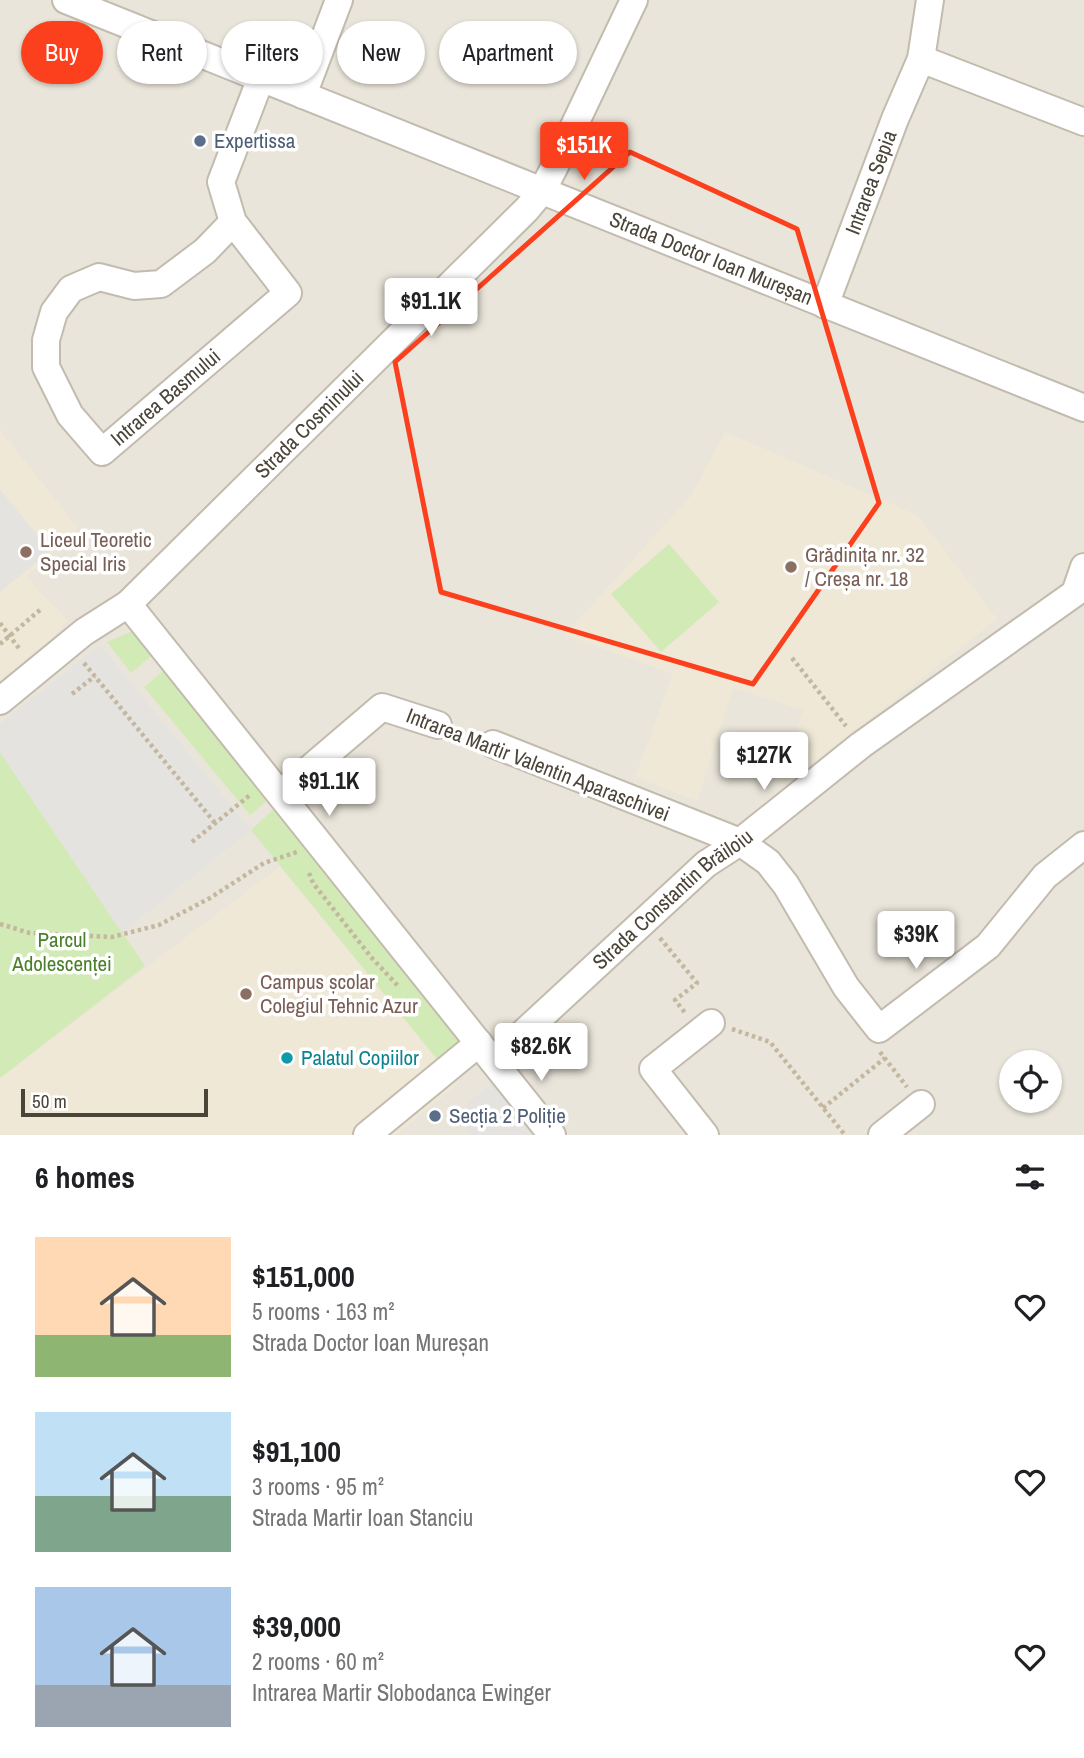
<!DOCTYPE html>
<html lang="en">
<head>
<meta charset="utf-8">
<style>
  body { margin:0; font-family:"Archivo Narrow",sans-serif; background:#f6f6f6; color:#202124; height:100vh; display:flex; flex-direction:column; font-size:26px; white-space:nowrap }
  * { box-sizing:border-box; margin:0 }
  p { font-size:23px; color:#757577 }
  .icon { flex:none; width:38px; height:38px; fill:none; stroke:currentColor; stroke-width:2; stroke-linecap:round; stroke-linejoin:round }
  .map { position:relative; height:1135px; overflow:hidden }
  .drawer { display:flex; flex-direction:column; background:#fff; flex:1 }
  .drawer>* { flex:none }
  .guide { position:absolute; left:21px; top:21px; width:700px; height:63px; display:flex; gap:14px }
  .tools { position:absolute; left:999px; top:1050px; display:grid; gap:14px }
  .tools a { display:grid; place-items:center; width:63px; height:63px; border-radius:50%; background:#fff; box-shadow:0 2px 5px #0004; font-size:35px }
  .scale { position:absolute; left:21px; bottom:18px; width:187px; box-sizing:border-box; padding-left:7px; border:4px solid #4b4439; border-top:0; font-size:19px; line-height:24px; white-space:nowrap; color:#4b4439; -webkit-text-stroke:5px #fff; paint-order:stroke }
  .price { position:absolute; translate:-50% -60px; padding:0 16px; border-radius:7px; background:#fff; color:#222; font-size:23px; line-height:46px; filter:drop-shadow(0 2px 4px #0008) }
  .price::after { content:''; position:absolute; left:50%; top:42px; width:21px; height:16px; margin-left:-10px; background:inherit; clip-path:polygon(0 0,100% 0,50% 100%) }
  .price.current { background:#fc3f1d; color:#fff }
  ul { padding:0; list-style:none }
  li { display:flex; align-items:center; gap:21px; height:175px; padding:0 35px }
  li span { display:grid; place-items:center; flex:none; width:196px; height:140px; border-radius:0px; color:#555 }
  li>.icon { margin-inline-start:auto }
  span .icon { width:84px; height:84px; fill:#fffc; stroke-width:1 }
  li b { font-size:30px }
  h2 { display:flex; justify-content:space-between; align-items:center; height:84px; padding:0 35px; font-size:30px }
  .chip { padding:0 24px; border-radius:32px; background:#fff; box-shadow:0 2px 5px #0004; font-size:24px; line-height:63px }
  .chip.current { background:#fc3f1d; color:#fff }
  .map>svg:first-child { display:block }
  .residential { fill:#eae5da; fill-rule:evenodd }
  .education { fill:#efe8d6 }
  .green { fill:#d2eab5 }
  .parking { fill:#e5e3e0 }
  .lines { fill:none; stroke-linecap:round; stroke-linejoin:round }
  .minor-casing { stroke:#c2bbae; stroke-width:30 }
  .path { stroke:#c4b79f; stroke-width:4.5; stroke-dasharray:3.5 3.5; stroke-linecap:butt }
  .minor { stroke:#fff; stroke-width:26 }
  .marked { fill:none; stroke:#fc3f1d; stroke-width:5; stroke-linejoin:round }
  .service-dot { fill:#5c6f8a; stroke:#fff; stroke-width:2.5 }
  .education-dot { fill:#8d6e63; stroke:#fff; stroke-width:2.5 }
  .culture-dot { fill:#0f9aa8; stroke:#fff; stroke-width:2.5 }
  .labels { text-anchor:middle; stroke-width:7; stroke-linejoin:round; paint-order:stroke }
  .service-label { font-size:21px; fill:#4e5e75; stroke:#fff; text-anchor:start }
  .street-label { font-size:21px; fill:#4b4439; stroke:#fff }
  .education-label { font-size:21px; fill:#785e54; stroke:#fff; text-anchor:start }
  .park-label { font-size:21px; fill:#4a7f2a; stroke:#fff }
  .culture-label { font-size:21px; fill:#0d838f; stroke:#fff; text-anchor:start }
</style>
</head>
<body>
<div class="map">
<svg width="1084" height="1135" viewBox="0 0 1084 1135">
  <rect width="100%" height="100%" fill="#f6f3ec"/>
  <path class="residential" d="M0,0H1084V1135H0ZM1012,1062H1050V1101H1012Z"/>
  <path class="education" d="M0,430L78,528L26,577L68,621L29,662L0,686Z
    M725,432L917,515L997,619L812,764L787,758L803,710L733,688L697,801L635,777L673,674L565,635L691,496Z
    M280,866L457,1085L395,1135H0V1078Z"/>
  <path class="green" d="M669,544L719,602L661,652L611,594Z
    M137,629L156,652L131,673L107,642Z
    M168,667L274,795L250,815L144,687Z
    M0,752L145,966L0,1078Z
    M284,800L479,1043L446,1070L251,830Z"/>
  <path class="parking" d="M0,489L50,551L0,592Z
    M100,645L251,830L122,933L0,752V724Z
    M503,1074L552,1135H471L463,1126L469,1102Z"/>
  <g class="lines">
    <defs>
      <g id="minor">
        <path id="s1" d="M66,0L1084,408"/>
        <path d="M921,59L1084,122"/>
        <path d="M303,95L339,0"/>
        <path id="s2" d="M233,222L205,251L161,284L134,286L99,277L71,289L54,312L46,340V367L70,415L102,452L288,293L233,222L221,182L261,78"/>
        <path id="s3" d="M825,305L895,119L921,59L930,0"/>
        <path d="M128,604L552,1135"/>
        <path id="s4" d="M0,701L84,632L128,604L527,209L542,191L554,168L634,0"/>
        <path d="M493,744L740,842L768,862L786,885L846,987L879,1029L988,946L1045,876L1084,845"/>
        <path d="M280,794L382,707L438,725"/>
        <path id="s5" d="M493,1061L706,864L740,842L861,745L1075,593L1084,567"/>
        <path d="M367,1135L479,1043"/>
        <path d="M705,1135L653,1069L711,1023"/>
        <path d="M882,1135L921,1104"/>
      </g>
    </defs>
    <use href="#minor" class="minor-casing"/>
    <path class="path" d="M0,623L21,651
      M0,644L40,610
      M792,658L846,726
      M84,663L215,823
      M72,694L95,676
      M192,842L250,795
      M309,873L313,883L371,957L398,986
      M0,924L30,933L112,937L159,925L210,898L264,863L297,852
      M660,938L697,983L675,1000L686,1014
      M732,1029L770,1042L845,1135
      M880,1052L907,1087
      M823,1108L885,1058"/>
    <use href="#minor" class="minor"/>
  </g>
  <path class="marked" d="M630,152L797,229L879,503L753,684L441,592L395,362Z"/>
  <g class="service-dot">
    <circle cx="200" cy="141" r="7"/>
    <circle cx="435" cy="1116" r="7"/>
  </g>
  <g class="education-dot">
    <circle cx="26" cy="552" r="7"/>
    <circle cx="791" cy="567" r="7"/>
    <circle cx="246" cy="994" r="7"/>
  </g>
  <circle class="culture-dot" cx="287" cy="1058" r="7"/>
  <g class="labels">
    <g class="service-label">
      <text x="214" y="148">Expertissa</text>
      <text x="449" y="1123">Secția 2 Poliție</text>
    </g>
    <g class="street-label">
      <text dy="7" stroke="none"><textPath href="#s3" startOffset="131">Intrarea Sepia</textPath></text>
      <text dy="7" stroke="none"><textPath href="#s1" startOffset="695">Strada Doctor Ioan Mureșan</textPath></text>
      <text dy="7" stroke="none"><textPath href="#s2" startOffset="460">Intrarea Basmului</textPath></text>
      <text dy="7" stroke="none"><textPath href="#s4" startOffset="416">Strada Cosminului</textPath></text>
      <text transform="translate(538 765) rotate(21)" y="7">Intrarea Martir Valentin Aparaschivei</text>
      <text dy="7" stroke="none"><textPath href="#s5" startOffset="242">Strada Constantin Brăiloiu</textPath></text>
    </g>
    <g class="education-label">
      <text x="40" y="547">Liceul Teoretic<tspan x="40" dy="24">Special Iris</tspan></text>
      <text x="805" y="562">Grădinița nr. 32<tspan x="805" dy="24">/ Creșa nr. 18</tspan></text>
      <text x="260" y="989">Campus școlar<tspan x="260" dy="24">Colegiul Tehnic Azur</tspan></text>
    </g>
    <g class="park-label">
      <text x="62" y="947">Parcul<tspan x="62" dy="24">Adolescenței</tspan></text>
    </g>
    <g class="culture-label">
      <text x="301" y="1065">Palatul Copiilor</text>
    </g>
  </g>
</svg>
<div class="tools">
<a><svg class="icon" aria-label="locate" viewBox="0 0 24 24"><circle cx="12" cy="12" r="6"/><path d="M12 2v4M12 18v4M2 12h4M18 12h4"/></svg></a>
</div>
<div class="scale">50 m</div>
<b class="price current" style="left:584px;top:182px">$151K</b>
<b class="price" style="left:431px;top:338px">$91.1K</b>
<b class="price" style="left:764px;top:792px">$127K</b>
<b class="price" style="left:329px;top:818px">$91.1K</b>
<b class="price" style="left:916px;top:971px">$39K</b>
<b class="price" style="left:541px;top:1083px">$82.6K</b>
<div class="guide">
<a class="chip current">Buy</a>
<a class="chip">Rent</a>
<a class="chip">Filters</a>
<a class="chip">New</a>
<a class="chip">Apartment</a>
</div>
</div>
<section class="drawer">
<h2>6 homes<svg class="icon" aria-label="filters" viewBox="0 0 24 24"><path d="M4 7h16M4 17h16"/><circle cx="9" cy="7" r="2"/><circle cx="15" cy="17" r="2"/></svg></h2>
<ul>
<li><span style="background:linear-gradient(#ffd9b3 70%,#8fb573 0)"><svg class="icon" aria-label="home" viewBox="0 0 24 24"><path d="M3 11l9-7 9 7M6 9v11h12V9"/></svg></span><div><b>$151,000</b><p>5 rooms · 163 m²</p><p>Strada Doctor Ioan Mureșan</p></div><svg class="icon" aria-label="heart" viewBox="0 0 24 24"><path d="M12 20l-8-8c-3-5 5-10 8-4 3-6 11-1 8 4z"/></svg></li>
<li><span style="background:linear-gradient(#bfe0f5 60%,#7fa58c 0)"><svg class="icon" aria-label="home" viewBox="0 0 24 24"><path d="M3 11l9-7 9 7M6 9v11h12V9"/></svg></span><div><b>$91,100</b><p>3 rooms · 95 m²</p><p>Strada Martir Ioan Stanciu</p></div><svg class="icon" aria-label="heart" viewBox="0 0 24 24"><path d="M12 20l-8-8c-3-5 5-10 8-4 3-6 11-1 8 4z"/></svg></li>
<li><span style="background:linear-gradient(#a9c7e8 70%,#9aa5b1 0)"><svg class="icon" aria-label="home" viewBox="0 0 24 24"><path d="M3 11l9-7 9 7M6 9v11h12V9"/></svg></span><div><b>$39,000</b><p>2 rooms · 60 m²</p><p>Intrarea Martir Slobodanca Ewinger</p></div><svg class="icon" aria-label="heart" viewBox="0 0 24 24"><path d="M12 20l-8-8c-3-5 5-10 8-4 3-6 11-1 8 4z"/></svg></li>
</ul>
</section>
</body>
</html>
